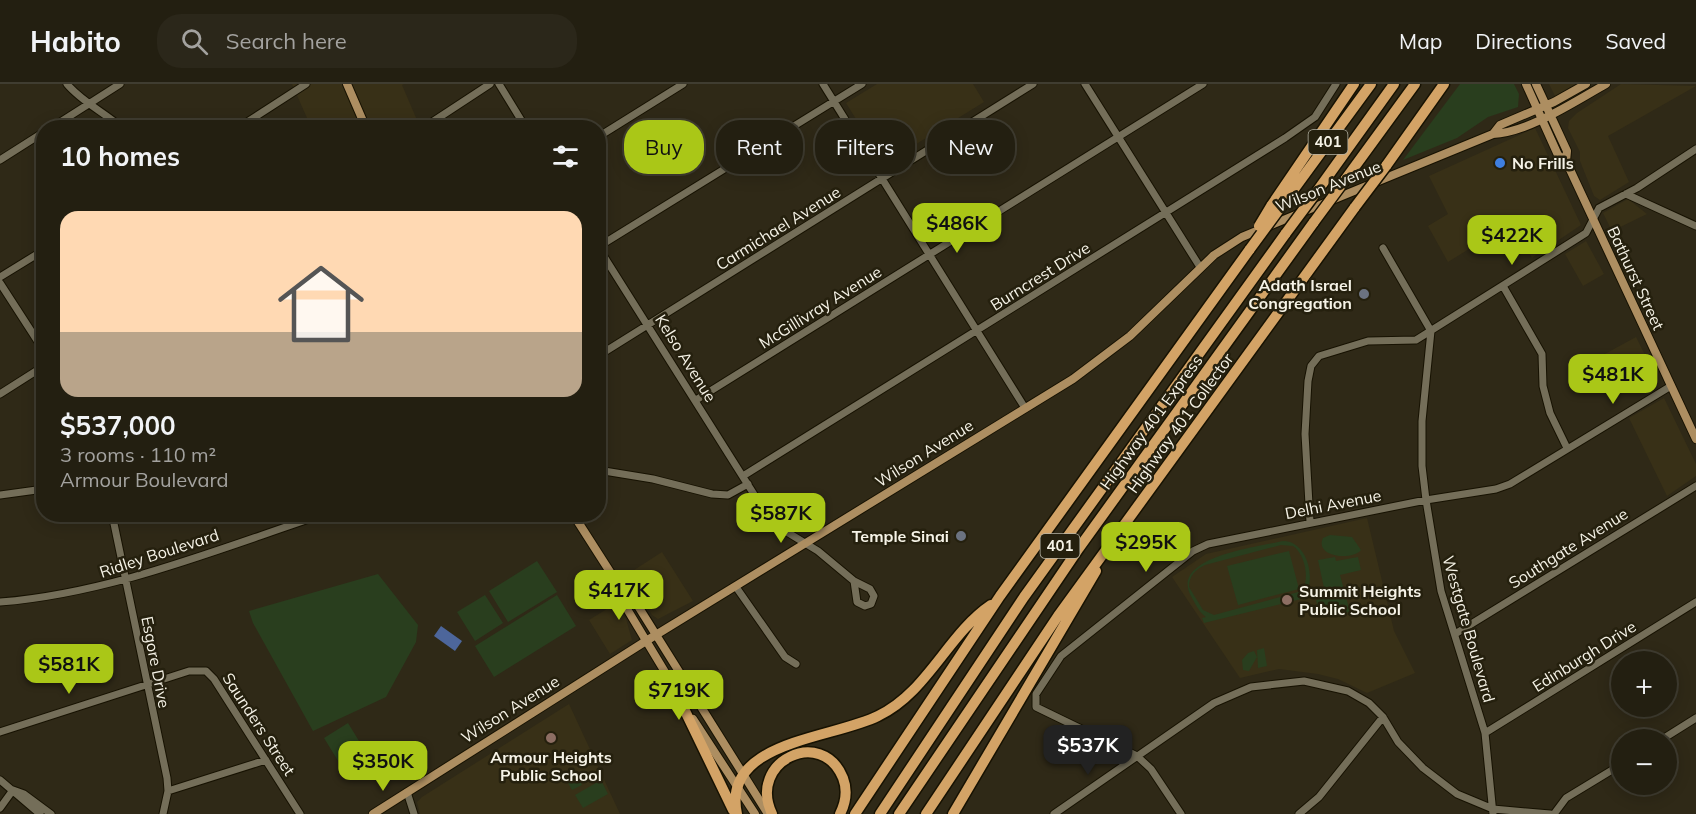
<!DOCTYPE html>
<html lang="en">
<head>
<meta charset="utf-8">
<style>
  body { margin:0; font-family:Mulish,sans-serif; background:#2b271a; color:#f1f3f6; height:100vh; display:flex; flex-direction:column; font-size:22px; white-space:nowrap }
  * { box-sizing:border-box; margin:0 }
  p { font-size:20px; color:#a3a29f }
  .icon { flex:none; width:33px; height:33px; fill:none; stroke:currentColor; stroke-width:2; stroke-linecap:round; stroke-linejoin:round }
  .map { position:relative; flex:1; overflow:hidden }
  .side { position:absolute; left:36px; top:36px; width:570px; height:402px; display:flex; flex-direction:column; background:#231f11; border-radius:24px; box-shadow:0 3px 15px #0003,0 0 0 2px #403d31 }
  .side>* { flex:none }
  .banner { position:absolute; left:624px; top:36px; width:570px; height:54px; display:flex; gap:12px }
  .buttons { position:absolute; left:1611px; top:567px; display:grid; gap:12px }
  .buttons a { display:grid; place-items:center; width:66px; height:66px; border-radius:50%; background:#231f11; box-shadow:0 3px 15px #0003,0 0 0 2px #403d31; font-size:30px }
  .price { position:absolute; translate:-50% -51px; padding:0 14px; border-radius:12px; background:#aac717; color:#111; font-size:20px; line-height:39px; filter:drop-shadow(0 2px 3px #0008) }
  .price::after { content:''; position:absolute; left:50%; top:36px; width:18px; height:14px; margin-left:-9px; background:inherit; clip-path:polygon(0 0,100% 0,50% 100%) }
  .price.selected { background:#222; color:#fff }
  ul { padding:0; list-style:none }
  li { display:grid; align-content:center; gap:12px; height:318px; padding:0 24px }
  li+li { border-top:2px solid #403d31 }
  li span { display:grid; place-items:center; height:186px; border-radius:18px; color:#555 }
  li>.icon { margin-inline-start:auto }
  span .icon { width:108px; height:108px; fill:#fffc; stroke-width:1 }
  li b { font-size:26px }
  h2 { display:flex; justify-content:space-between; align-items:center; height:72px; padding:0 24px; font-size:26px }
  .tag { padding:0 21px; border-radius:24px; background:#231f11; box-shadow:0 3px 15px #0003,0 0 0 2px #403d31; font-size:21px; line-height:54px }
  .tag.selected { background:#aac717; color:#111 }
  header { display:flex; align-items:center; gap:36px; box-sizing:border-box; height:84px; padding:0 30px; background:#231f11; border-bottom:2px solid #403d31 }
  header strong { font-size:28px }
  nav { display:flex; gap:33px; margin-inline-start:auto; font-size:21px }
  .search { width:420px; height:54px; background:#2b271a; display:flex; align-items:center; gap:15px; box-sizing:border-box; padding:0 21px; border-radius:24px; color:#a3a29f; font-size:22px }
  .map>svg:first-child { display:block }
  .built { fill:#383017 }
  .green { fill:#293e1e; fill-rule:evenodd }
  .water { fill:#4d669b }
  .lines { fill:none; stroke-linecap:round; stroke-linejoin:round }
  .minor-casing { stroke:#171202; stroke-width:9 }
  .major-casing { stroke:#171202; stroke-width:10 }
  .highway-casing { stroke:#171202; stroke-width:13 }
  .minor { stroke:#746e59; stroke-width:7 }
  .major { stroke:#ad8e61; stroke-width:8 }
  .highway { stroke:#d3a366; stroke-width:10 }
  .highway-bridge-casing { stroke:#171202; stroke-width:13; stroke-linecap:butt }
  .highway-bridge { stroke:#d3a366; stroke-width:10 }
  .shop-dot { fill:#3f7fe0; stroke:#25200e; stroke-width:2 }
  .worship-dot { fill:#6b7280; stroke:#25200e; stroke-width:2 }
  .education-dot { fill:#8d6e63; stroke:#25200e; stroke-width:2 }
  .labels { text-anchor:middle; stroke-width:5; stroke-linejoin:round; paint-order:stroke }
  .shield { fill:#25200e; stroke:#b7b4a6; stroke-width:1.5 }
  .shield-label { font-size:15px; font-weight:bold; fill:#f6f3e7 }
  .poi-label { font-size:16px; font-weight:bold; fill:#f6f3e7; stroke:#25200e; text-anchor:start }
  .street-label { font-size:16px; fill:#f6f3e7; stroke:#25200e }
</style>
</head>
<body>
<header>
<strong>Habito</strong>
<div class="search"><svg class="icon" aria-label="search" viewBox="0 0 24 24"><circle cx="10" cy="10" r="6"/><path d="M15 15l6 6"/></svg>Search here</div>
<nav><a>Map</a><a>Directions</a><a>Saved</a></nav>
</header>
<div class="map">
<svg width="1696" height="730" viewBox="0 0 1696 730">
  <rect width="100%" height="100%" fill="#2f2917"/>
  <path class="built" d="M292,0H404L402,1L420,43H311Z
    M877,0H973L984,18L884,80L846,19Z
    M1549,0H1580L1556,14Z
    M1621,0L1696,2L1608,52L1629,98L1600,116L1594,112L1580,77V68L1568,44L1569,37L1577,29Z
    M1535,44L1581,141L1532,174L1511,139L1448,178L1428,142L1448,130L1429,92Z
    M1628,115L1647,130L1612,147L1603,129Z
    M1586,157L1604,190L1583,202L1565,170Z
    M1636,253L1650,281L1617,301L1603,271Z
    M1664,314L1696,380V392L1667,412L1629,334Z
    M1367,434L1394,547L1415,589L1367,609L1338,595L1318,590L1279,585L1240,594L1172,493L1206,470Z
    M662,468L693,517L658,535L652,531L628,490Z
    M615,520L626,535L632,556L610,570L589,536Z
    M569,620L620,730H420L417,718L422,713Z"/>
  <path class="green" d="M1460,0H1514L1519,10L1518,23L1488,33L1457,54L1403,76Z
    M1330,451L1352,453L1361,466C1352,477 1314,473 1323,454Z
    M1283,457C1306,457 1315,490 1307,508L1312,507L1313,512L1204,539L1202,534L1206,533C1199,528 1196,521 1192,514C1167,473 1257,463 1283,457ZM1281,461L1293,462C1305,470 1310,495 1302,507L1214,531L1203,526L1189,503C1189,492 1195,486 1205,481Z
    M1289,467L1299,505L1238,521L1227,482Z
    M1335,473L1336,477L1358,473L1361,486L1340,491L1350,528L1324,533L1323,529H1319L1316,516L1326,513L1318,476Z
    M537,477L557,508L508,538L489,507Z
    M378,490L418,541L416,558L386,613L313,647L253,539L249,527Z
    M485,511L503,539L475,557L457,528Z
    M557,511L576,542L494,593L475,562Z
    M1264,564L1267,582L1258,584L1257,566Z
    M1254,567L1257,573L1249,587L1243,586L1242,576L1248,569Z
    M348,639L367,670L343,685L324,654Z
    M574,684L582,701L572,706L563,690Z
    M601,696L608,710L583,724L575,711Z"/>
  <path class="water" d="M441,542L462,557L455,567L434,552Z"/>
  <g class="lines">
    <defs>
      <path id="minor" d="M67,0C82,18 104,28 122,44
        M499,0L526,44
        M823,0L1025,324
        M1085,0L1200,183
        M51,44L120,0
        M238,44L306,0
        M423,44L490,0
        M598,53L683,0
        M0,76L44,48
        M1626,110L1696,142
        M598,163L772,439L818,467L854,497
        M598,163L862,0
        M1383,164L1431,247L1422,337V382L1426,416L1441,507L1485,649L1493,730
        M0,193L44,166
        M0,199L44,267
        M1503,202L1542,270L1543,302L1550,329L1567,364
        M598,272L1033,0
        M0,310L44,282
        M696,316L1203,0
        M598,386L653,395L712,410L728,411L748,400
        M743,392L1285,54L1315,33L1336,0
        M0,411L44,405
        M112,430L167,694L168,707L163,730
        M1310,438L1305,350L1308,297L1311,282L1319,272L1368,257L1416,256L1586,149L1599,124L1637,104L1696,65
        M854,497L870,505L874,512L871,520L865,522L857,518Z
        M736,503L785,573L796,580
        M0,518C112,509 218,465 324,430
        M1455,550L1696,402
        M0,648L189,587H206L214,595L300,730
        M1485,649L1696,518
        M1661,656L1696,634
        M0,696L40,730
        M13,706L24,710L51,730
        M168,707L266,676
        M407,708L414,730
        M0,724L13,706
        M1054,730L1214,619L1251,603L1304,597L1348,607L1369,619L1383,633L1398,658L1423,684L1457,710L1493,725L1550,730
        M1181,730L1151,685L1137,672L1036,623V610L1061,572L1193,467L1208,460L1426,416L1496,405L1510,400L1671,302
        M1299,730L1319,713L1383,633
        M1554,730L1566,714L1622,680"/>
      <path id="major" d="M347,0L366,44
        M1526,0L1558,71L1566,77L1696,355
        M1536,0L1567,67L1566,77
        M1493,50L1500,41L1554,18L1586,0
        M573,430L621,505L624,520L674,603
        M621,505L633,514L768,730
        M693,635L755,730
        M373,730L646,557L1073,295L1130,252L1214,171L1242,153L1493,50C1529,48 1574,18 1606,0"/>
      <path id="highway" d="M1386,82L1444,0
        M1345,96L1415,0
        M1318,106L1394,0
        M1286,116L1371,0
        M1271,122L1354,0
        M672,600L733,726
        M737,730C721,657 832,655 878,632C927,609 948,550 991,521
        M772,730C747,677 822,642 843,694C848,707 846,718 840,730
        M855,730L1000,512L1250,165
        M880,730L1024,513L1286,149
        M899,730L1079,464L1314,138
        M926,730L1058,532L1355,123
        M953,730L1096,487"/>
    </defs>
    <use href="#minor" class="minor-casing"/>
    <use href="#major" class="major-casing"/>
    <use href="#highway" class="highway-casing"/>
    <use href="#minor" class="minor"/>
    <use href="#major" class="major"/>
    <use href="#highway" class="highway"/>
    <defs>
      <path id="highway-bridge" d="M1355,123L1386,82
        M1314,138L1345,96
        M1259,142L1271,122
        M1286,149L1318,106
        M1250,165L1286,116"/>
    </defs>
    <use href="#highway-bridge" class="highway-bridge-casing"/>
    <use href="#highway-bridge" class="highway-bridge"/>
  </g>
  <circle class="shop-dot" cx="1500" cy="79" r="6"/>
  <g class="worship-dot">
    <circle cx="1364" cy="210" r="6"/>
    <circle cx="961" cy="452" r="6"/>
  </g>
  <g class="education-dot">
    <circle cx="1287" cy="516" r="6"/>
    <circle cx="551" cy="654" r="6"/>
  </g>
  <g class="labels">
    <g class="shield">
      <rect x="1308.5" y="46" width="39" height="24" rx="4.5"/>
      <rect x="1040.5" y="450" width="39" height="24" rx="4.5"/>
    </g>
    <g class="shield-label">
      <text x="1328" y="63">401</text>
      <text x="1060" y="467">401</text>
    </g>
    <g class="poi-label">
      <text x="1512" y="85">No Frills</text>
      <text x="1352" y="207" text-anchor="end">Adath Israel<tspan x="1352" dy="18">Congregation</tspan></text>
      <text x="949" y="458" text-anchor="end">Temple Sinai</text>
      <text x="1299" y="513">Summit Heights<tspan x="1299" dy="18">Public School</tspan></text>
      <text x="551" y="679" text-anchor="middle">Armour Heights<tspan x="551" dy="18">Public School</tspan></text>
    </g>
    <g class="street-label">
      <text transform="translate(1328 102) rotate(-22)" y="6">Wilson Avenue</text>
      <text transform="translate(778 144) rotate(-32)" y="6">Carmichael Avenue</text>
      <text transform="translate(1040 192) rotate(-32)" y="6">Burncrest Drive</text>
      <text transform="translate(1636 194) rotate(65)" y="6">Bathurst Street</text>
      <text transform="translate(820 223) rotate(-32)" y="6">McGillivray Avenue</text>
      <text transform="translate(686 274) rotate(58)" y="6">Kelso Avenue</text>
      <text transform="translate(1151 338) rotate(-54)" y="6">Highway 401 Express</text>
      <text transform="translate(1180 339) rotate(-54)" y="6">Highway 401 Collector</text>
      <text transform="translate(924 369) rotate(-32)" y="6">Wilson Avenue</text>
      <text transform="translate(1333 420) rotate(-11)" y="6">Delhi Avenue</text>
      <text transform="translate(1568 464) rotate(-32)" y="6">Southgate Avenue</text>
      <text transform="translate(159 469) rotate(-18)" y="6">Ridley Boulevard</text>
      <text transform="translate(1469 545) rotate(74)" y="6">Westgate Boulevard</text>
      <text transform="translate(1584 572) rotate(-32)" y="6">Edinburgh Drive</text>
      <text transform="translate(156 578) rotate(79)" y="6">Esgore Drive</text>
      <text transform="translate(510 625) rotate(-32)" y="6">Wilson Avenue</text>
      <text transform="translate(259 640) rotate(57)" y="6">Saunders Street</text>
    </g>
  </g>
</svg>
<div class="buttons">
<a>+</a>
<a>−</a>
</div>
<b class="price" style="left:957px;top:170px">$486K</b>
<b class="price" style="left:1512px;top:182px">$422K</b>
<b class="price" style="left:1613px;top:321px">$481K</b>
<b class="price" style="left:781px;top:460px">$587K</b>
<b class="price" style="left:1146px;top:489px">$295K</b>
<b class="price" style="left:619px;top:537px">$417K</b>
<b class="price" style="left:69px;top:611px">$581K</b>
<b class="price" style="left:679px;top:637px">$719K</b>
<b class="price selected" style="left:1088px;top:692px">$537K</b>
<b class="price" style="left:383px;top:708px">$350K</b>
<div class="banner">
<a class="tag selected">Buy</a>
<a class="tag">Rent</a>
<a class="tag">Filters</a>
<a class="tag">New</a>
</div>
<section class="side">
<h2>10 homes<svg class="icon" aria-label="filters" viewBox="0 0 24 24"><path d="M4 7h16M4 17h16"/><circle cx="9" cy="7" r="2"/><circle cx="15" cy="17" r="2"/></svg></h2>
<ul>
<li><span style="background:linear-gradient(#ffd9b3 65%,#b9a48a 0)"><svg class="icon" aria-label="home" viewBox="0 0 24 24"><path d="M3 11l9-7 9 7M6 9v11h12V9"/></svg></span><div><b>$537,000</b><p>3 rooms · 110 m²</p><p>Armour Boulevard</p></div></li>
</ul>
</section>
</div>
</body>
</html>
